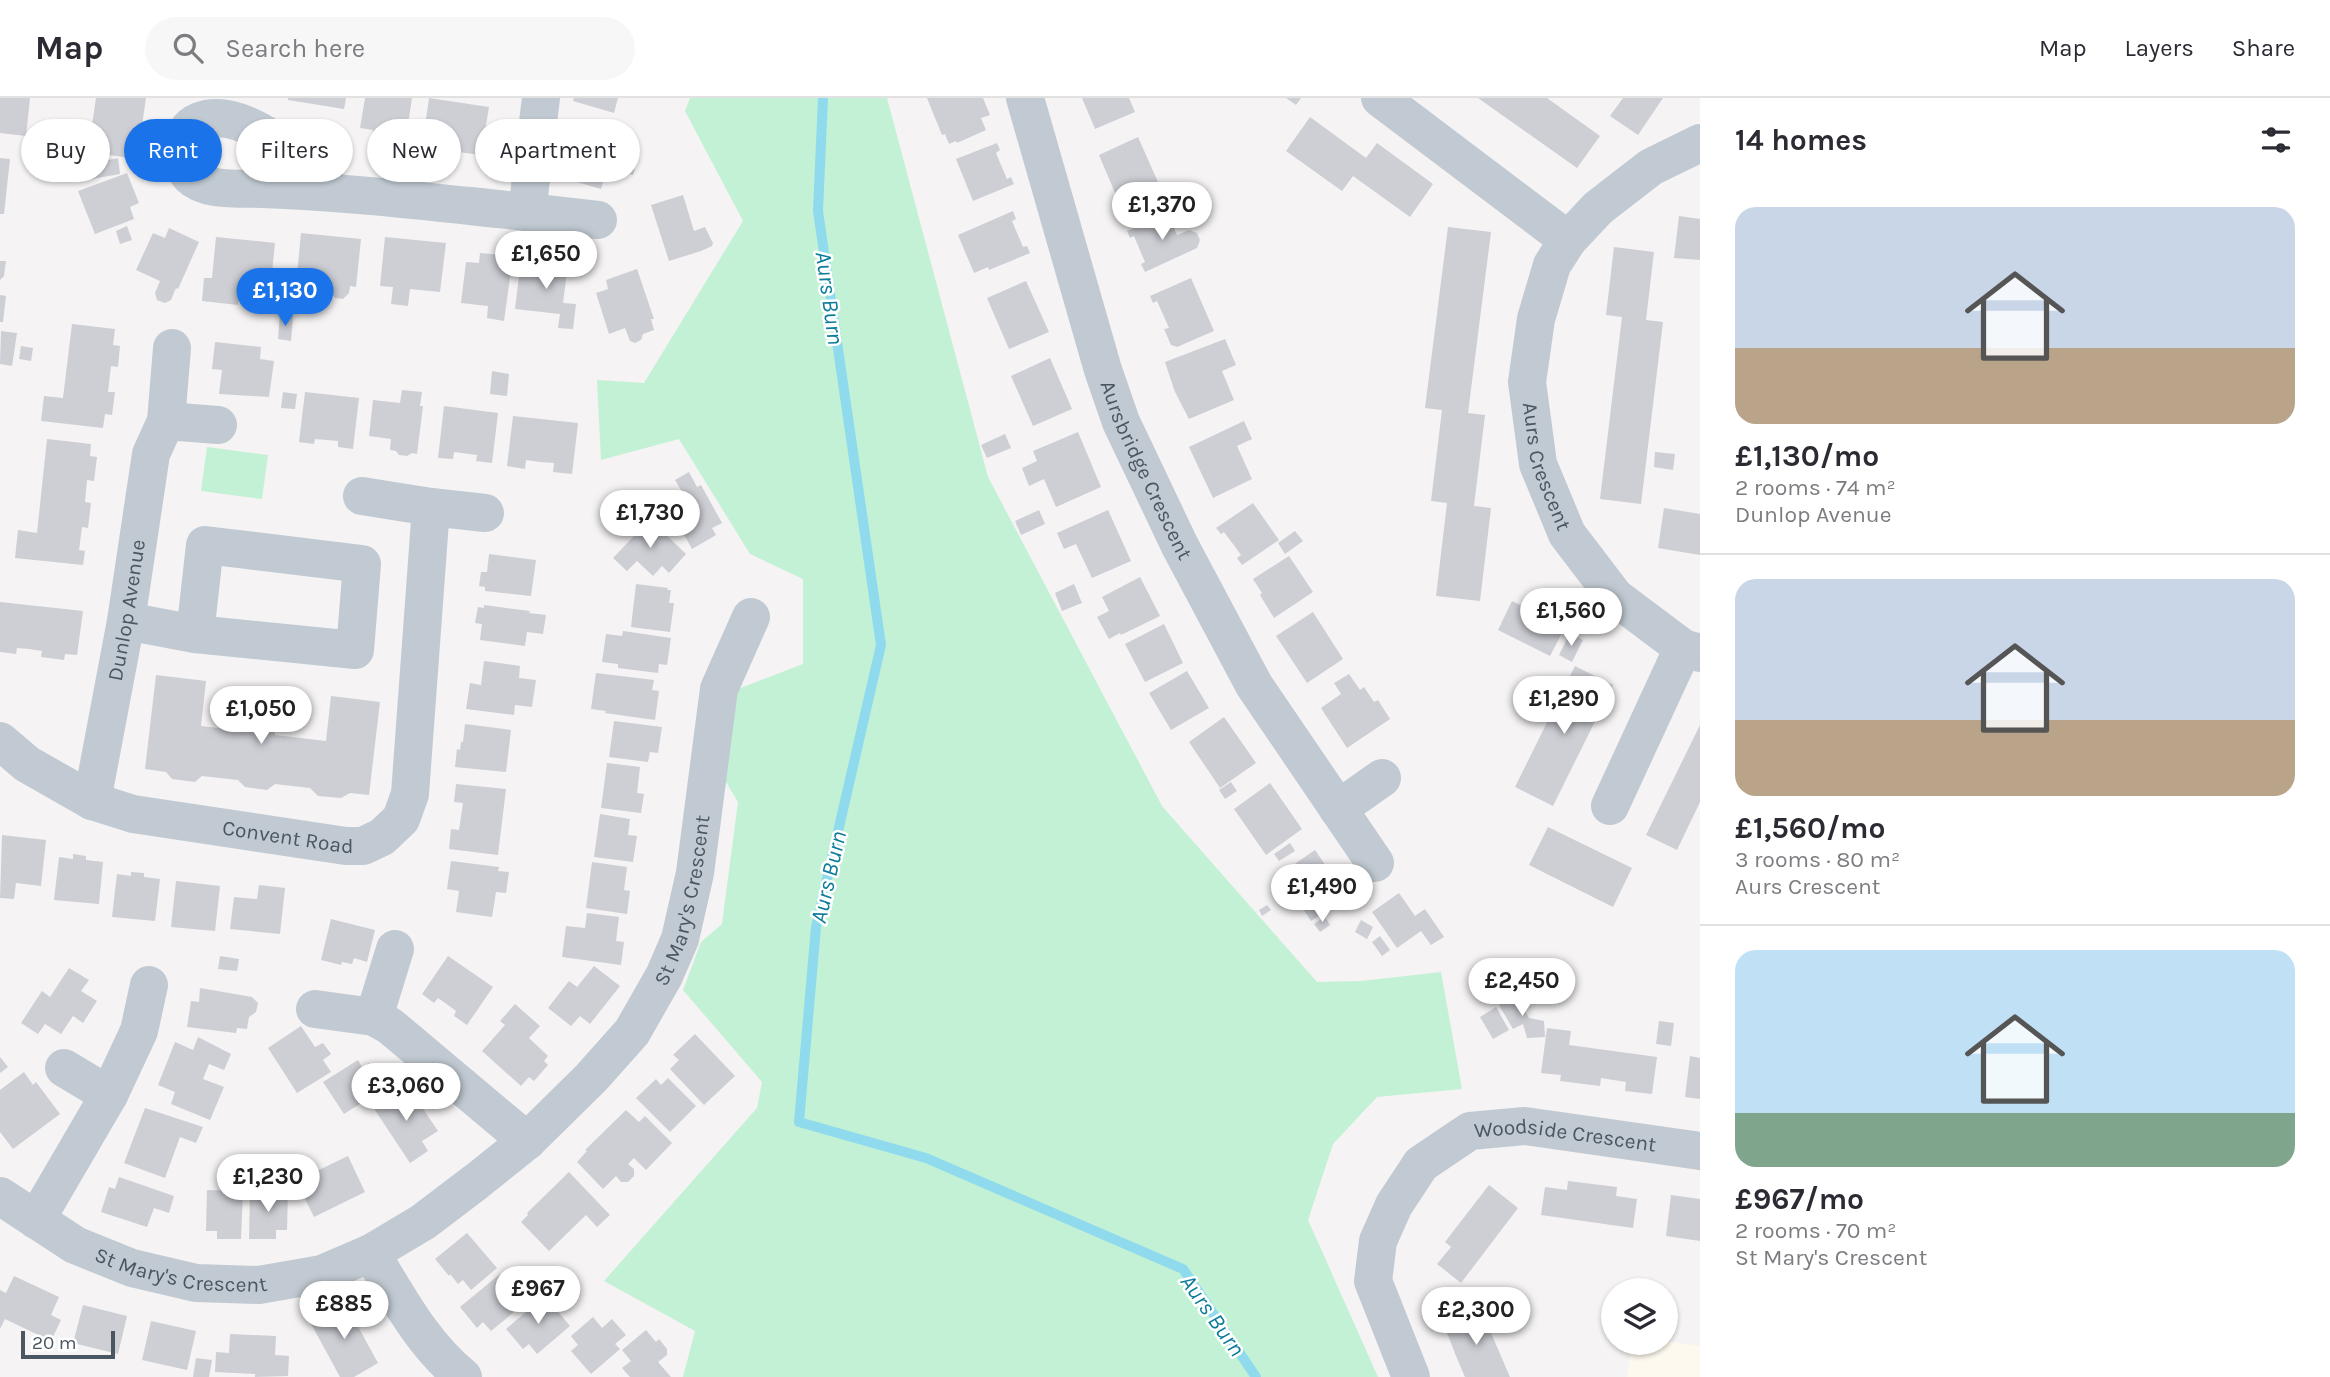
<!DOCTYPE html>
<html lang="en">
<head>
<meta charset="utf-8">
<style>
  body { margin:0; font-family:Karla,sans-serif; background:#f7f7f7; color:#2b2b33; height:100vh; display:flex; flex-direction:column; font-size:26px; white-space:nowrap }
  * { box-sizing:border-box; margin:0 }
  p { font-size:23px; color:#7c7c81 }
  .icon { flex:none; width:38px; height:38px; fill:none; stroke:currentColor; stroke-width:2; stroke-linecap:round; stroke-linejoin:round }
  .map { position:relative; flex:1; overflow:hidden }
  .sheet { display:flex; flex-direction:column; background:#fff; width:630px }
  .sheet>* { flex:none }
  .hud { position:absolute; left:21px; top:21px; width:665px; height:63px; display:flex; gap:14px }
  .tools { position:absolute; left:1601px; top:1180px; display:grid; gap:14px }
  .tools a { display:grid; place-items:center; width:77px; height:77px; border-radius:50%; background:#fff; box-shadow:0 2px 5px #0004; font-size:35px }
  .scale { position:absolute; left:21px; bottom:18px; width:94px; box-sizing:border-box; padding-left:7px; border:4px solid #4a5661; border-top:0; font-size:19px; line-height:24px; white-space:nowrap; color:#4a5661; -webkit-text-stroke:5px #fff; paint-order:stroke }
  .price { position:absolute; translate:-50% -60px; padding:0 16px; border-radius:24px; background:#fff; color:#222; font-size:23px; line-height:46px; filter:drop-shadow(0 2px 4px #0008) }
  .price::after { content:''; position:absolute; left:50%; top:42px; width:21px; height:16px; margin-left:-10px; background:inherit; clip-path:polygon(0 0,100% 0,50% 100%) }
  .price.on { background:#1a73e8; color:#fff }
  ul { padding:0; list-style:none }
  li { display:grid; align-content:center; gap:14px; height:371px; padding:0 35px }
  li+li { border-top:2px solid #e1e1e2 }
  li span { display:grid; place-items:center; height:217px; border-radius:21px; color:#555 }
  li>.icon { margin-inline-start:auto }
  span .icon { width:126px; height:126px; fill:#fffc; stroke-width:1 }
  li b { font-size:30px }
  h2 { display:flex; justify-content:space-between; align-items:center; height:84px; padding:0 35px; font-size:30px }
  .pill { padding:0 24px; border-radius:32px; background:#fff; box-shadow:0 2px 5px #0004; font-size:24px; line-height:63px }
  .pill.on { background:#1a73e8; color:#fff }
  header { display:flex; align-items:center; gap:42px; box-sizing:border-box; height:98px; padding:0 35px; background:#fff; border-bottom:2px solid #e1e1e2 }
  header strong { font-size:33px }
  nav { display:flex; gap:38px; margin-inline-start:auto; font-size:24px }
  .search { width:490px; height:63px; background:#f7f7f7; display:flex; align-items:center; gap:18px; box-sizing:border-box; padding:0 24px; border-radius:38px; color:#7c7c81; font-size:26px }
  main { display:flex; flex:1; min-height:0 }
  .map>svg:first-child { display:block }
  .commercial { fill:#fdf9ef }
  .green { fill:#c3f1d5 }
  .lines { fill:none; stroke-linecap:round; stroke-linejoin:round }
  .stream { stroke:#90daee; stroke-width:10 }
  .building { fill:#cdcfd5 }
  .minor { stroke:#c1cad2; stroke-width:38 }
  .labels { text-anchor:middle; stroke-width:5; stroke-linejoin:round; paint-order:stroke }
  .street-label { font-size:21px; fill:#4a5661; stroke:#fff }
  .water-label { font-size:23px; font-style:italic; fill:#0c7c9b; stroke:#fff }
</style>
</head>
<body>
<header>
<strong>Map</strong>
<div class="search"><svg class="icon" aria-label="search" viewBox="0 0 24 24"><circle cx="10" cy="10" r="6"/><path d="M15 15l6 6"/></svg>Search here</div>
<nav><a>Map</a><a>Layers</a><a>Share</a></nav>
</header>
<main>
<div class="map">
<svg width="1700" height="1279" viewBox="0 0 1700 1279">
  <rect width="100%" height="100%" fill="#f5f3f3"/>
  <path class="commercial" d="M1666,1243L1700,1248V1279H1627L1632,1244Z"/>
  <path class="green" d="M690,0H887L988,379L1162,708L1317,884L1361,883L1441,874L1462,991L1377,999L1333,1046L1308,1122L1378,1279H683L695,1233L604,1183L757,1010L762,984L683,892L701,844L722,826L738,704L723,679L735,592L803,566V481L750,456L679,341L601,362L597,282L644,285L743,123L685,13Z
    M207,349L268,357L262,401L201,393Z"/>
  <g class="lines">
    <path class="stream" d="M823,0L818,113L881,547L816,829L799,1024L926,1060L1183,1171L1256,1279"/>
  </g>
  <path class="building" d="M0,0H30L26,38L0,35Z
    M96,0H146L137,61L88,54Z
    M288,0H346L344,11L288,2Z
    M365,0H412L405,47L372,42L373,32L360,30Z
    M429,0L489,9L481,57L422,49Z
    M574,0H618L614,15L573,3Z
    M927,0H983L990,17L981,20L986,32L957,45L956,43L949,46L945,36L942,37Z
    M1082,0H1129L1135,14L1095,31Z
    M1286,0H1301L1296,7Z
    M1478,0H1547L1600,38L1577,70Z
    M1623,0H1663L1638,37L1610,18Z
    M1310,19L1366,60L1377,45L1433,86L1410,119L1353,78L1342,93L1286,53Z
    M587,25L617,34L614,45L640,52L633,77L607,70L601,91L570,82Z
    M1138,39L1161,91L1121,109L1099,57Z
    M997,45L1000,52L996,55L1001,67L1007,81L1011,79L1014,86L973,103L956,61Z
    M0,60L10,61L4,116H0Z
    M118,60L120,76L92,81L89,66Z
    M127,75L139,105L130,109L134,121L95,136L78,93Z
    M683,97L694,133L705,129L713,145L712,148L701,153L669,163L651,107Z
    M1013,113L1016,121L1012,123L1023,149L1027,148L1030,155L989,172L988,169L974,175L958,137Z
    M1167,115L1177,137L1189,132L1197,135L1200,142L1197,150L1145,174L1141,166L1145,164L1134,138L1130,140L1127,133Z
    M1679,118L1700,121V162L1674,160Z
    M127,128L132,142L120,146L116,133Z
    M1448,129L1491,134L1468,315L1485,317L1474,408L1491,410L1480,503L1436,498L1447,405L1431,403L1442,312L1425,310Z
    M169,130L199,144L178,191L176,190L171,202L165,205L157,202L155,195L160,183L136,172L153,135L165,140Z
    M301,135L361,141L356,189L350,188L349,195L343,201L335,200L330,193L331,186H326L324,202L295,198Z
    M216,139L275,145L270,194L240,191L238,207L202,203L204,180H212Z
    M385,139L446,145L440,194L410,191L408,208L391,206L393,189L380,188Z
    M1614,149L1654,154L1646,222L1663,224L1641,406L1600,401L1622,219L1606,217Z
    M480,155L513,158L504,223L487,220L488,208L461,205L466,164L479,165Z
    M534,162L568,166L563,205L576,206L573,231L558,230L560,216L515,211L520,170L533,171Z
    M0,163H6L4,178L0,182Z
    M637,171L654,221H651L654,232L643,236L641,242L635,245L630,243L625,230L609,236L596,195L608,191L606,182Z
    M1191,180L1214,233L1177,249L1171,247L1164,231L1169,230L1157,203L1153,205L1150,198Z
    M1026,183L1049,234L1009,251L987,200Z
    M0,197L6,198L3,224H0Z
    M280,216L293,218L291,243L278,241Z
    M72,226L115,231L113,247L120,248L118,269L111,268L108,294H115L112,317L105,316L103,330L41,323L44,298L63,300Z
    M1,233L17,235L12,268L0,266Z
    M1225,241L1236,267L1222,273L1234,302L1189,321L1175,294L1165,264Z
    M215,244L261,249L260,261L274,263L269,299L219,296L222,272L212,271Z
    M21,248L33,250L31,263L19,261Z
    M1050,260L1072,311L1033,328L1011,278Z
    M492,273L509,276L507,298L490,296Z
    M402,292L422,294L420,308H423L417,356L412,355L407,358L399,357L396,353L390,352L391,341L369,338L373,302L400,305Z
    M283,294L297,296L295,311L281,310Z
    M305,294L359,300L353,351L338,349V343L315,341L314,346L299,344Z
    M444,308L498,315L492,365L476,363L477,357L454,354L453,361L438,360Z
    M513,318L578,325L572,376L553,374L554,365L540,364L526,362L525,371L507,368Z
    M1244,323L1252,341L1237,348L1252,381L1213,400L1189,349Z
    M1078,334L1101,389L1056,409L1044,381L1029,388L1022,370L1037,363L1033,353Z
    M1005,336L1011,350L987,360L981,347Z
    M47,341L91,346L90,358L97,359L94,383L87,382L85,404L91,405L88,430L82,429L79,452L85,453L83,467L15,460L18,432L37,435Z
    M1655,354L1675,356L1673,372L1654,369Z
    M689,374L697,389L701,387L722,425L712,430L716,437L692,451L667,406L684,397L675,382Z
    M1253,405L1279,442L1242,467L1237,460L1241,457L1233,446L1224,434L1221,436L1216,430Z
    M1664,410L1700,416V457L1658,450Z
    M1039,412L1045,426L1021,437L1015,423Z
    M1108,412L1131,463L1092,480L1076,446L1064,451L1057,435Z
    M650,421L686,456L669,475L662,468L653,478L637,463L627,473L613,460Z
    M1295,433L1303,443L1285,456L1278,445Z
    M489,456L536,462L531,498L485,493V489L479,488L481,474H487Z
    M1289,458L1313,494L1274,520L1260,497L1262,495L1253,481Z
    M1140,479L1160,518L1121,537L1120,535L1109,541L1097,519L1109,513L1102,499Z
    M636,486L668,490L667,492H671L669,505H674L670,534L631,529Z
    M1074,486L1082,505L1062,513L1055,495Z
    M1512,503L1565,529L1550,558L1498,532Z
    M0,504L83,513L77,557L65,556L64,562L41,559L42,553L29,551L17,550L16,556L0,554Z
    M484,507L530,513L529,515L546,517L543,536L527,534L525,548L480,542L482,526L475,525L478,509L484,510Z
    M1313,514L1343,561L1307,585L1276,538Z
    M1164,526L1183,565L1145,584L1125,546Z
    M623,533L671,540L667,567L659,566L658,575L618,570V566L602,564L606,536L622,538Z
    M1570,535L1583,542L1572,564L1559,557Z
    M484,563L520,568L519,580L536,582L532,609L515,607L514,617L466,611L470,585L481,587Z
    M1575,568L1613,587L1553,708L1515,689Z
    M1187,573L1209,610L1171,632L1149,595Z
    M596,575L654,582L652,592L659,593L655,622L605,615L606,613L591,611Z
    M1349,576L1360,592L1364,589L1374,604L1378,602L1390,621L1347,650L1321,610L1341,596L1334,585Z
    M156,577L206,583L201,628L251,634L252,628L275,630V637L326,643L331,598L380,604L369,697L350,695L341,700L318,698L310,690L275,686L267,692L245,689L238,682L202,678L195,684L172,681L166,674L145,671Z
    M1224,619L1256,665L1220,690L1189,644Z
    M614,623L662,629L658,655L650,654L648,664L609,659Z
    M465,626L511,632L506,674L455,669L457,651L460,652L461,644H463Z
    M1700,627V704L1677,752L1646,737Z
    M607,665L640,669L637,695L644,696L641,715L601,710Z
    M1231,684L1237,693L1225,701L1219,692Z
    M1270,685L1302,731L1266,757L1234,711Z
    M456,686L506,691L498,757L449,751L451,731L459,732L463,705L454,704Z
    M600,716L630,721L628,737L637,738L633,764L594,759Z
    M1548,729L1632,770L1613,809L1529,767Z
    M2,737L46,742L41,788L16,785L14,801L0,800Z
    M1290,745L1295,753L1279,763L1274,756Z
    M1315,752L1347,799L1311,823L1280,776Z
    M73,756L86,758V762L103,764L99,806L54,802L59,759L73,761Z
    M451,763L499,769L498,773L509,774L506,795L496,794L492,819L456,814L459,793L447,791Z
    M592,764L627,769L624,792L630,793L627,816L586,810Z
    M131,774L144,775V779L160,781L155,823L112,819L117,776L131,778Z
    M176,783L220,788L215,833L171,829Z
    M259,787L285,790L280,836L230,831L234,799L257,801Z
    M1399,795L1415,818L1425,811L1444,839L1431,847L1421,833L1397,850L1372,814Z
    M1267,807L1271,812L1262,818L1259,812Z
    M587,815L619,819L616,843L624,844L621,867L562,859L566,828L585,830Z
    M1325,819L1330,827L1320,834L1314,826Z
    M331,821L375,832L367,864L354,860L352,866L342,864L341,867L321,862Z
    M1361,822L1373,829L1367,841L1355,834Z
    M1380,838L1390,852L1382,858L1372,844Z
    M220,858L239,861L237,873L218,871Z
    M448,858L493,889L467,927L454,918L456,913L448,907L438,900L434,905L422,896Z
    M594,868L620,888L590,926L580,918L571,928L548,910L569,883L577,889Z
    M69,870L89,882L81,893L97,903L83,925L73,918L61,936L45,926L38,936L21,925L42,893L50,899Z
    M200,890L252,899L258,905L256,914L249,919L247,931L237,930L236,935L187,929L191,903L199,904Z
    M1516,897L1529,920L1544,923L1545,939L1527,940L1523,926L1513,931L1499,907Z
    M515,906L540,928L529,940L548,958L544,963L548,967L534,983L529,979L521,988L482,953L505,927L500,923Z
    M1496,909L1509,932L1493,941L1480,919Z
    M1659,923L1674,925L1671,948L1656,946Z
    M301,928L315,949L323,945L331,956L323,962L331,974L297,995L268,950Z
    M1547,930L1571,933L1569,947L1657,959L1652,996L1625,993L1626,984L1601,980L1600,988L1560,983L1561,977L1541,975Z
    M695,936L735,978L704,1007L670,971L679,962L673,957Z
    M198,939L231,956L224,972L209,966L203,981L224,989L210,1022L171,1006L175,994L158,987L175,944L193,952Z
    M1690,958L1700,960V1001L1685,999Z
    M0,959L8,969L0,975Z
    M358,962L362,969L369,965L385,990L344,1016L323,984Z
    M24,974L33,987L36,984L60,1016L13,1051L0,1034V992Z
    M668,980L696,1008L670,1034L636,1000L656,981L661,987Z
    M411,993L438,1033L422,1043L428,1053L410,1065L371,1006L390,994L396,1003Z
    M145,1010L203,1029L196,1045L180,1039L165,1080L124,1065Z
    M626,1012L639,1024L645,1018L672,1045L646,1072L634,1060L628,1066L634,1071V1078L628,1084H621L616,1078L603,1091L577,1064L587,1053L585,1052Z
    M348,1058L365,1094L314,1119L296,1083Z
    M569,1074L610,1117L597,1129L586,1117L549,1153L521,1124L528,1117L527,1115Z
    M119,1079L174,1098L169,1115L154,1110L147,1129L101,1114L109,1089L115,1091Z
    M1568,1083L1617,1089L1616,1098L1637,1101L1633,1130L1541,1117L1545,1089L1567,1092Z
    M1489,1087L1518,1110L1461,1185L1437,1166L1451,1149L1445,1144Z
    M207,1092L243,1093L241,1141H217V1133H206Z
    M250,1092L288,1093L287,1132H276V1141H249Z
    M1671,1097L1700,1101V1143L1666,1138Z
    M467,1135L497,1170L471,1192L463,1182L458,1186L450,1176L449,1178L435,1161Z
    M500,1176L524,1206L491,1233L483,1224L477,1230L460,1209Z
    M14,1178L59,1199L51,1217L61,1222L51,1243L5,1221L0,1231V1192L6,1195Z
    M545,1198L570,1228L537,1256L529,1246L523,1251L506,1231Z
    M344,1203L378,1265L354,1279H340L309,1222Z
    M83,1207L127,1218L118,1256L73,1245Z
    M1482,1212L1494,1242L1510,1279H1465L1456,1258L1444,1227Z
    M593,1219L602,1230L612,1221L626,1237L615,1246L620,1251L591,1276L571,1253L578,1247L571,1238Z
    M151,1223L196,1233L187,1272L142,1262Z
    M646,1232L656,1244L659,1241L667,1251V1257L658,1264L671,1279H630L622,1270L631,1263L622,1252Z
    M230,1236L276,1238L275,1257L289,1258L288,1278L255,1279V1276L215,1274L216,1254L229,1255Z
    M196,1260L212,1262L209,1279H193Z"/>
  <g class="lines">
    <g class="minor">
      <path id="s1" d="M1025,0L1103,272L1121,324L1180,448L1254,587L1375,765"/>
      <path d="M1380,0L1568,142"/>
      <path id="s2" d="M1700,45L1651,69L1598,110L1568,142L1552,167L1536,221L1527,284L1538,366L1567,436L1615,499L1683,550L1700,555"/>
      <path d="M333,93C305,66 277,38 239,24C211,15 182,20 181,54C180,63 184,71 190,78C206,94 241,90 262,91C351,94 439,105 527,114L541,0"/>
      <path d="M527,114L598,122"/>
      <path d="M166,323L218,327"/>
      <path d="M362,398L431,409"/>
      <path d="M126,523L195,536L355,552L362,466L205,447L195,536"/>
      <path id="s3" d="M0,643L27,666L92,703L133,716L346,748H363L382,739L401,721L410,696L431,409L485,415"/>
      <path id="s4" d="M92,703L126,523L151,356L166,323L172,250"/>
      <path d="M1610,708L1683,550"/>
      <path d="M1338,711L1382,680"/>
      <path d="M315,911L374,919L390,928L527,1043"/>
      <path d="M374,919L395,851"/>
      <path d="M64,970L109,997"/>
      <path id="s5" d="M0,1098L75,1147L132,1170L196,1185L259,1187L322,1176L371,1155L423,1124L477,1083L527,1043L591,980L632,934L664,878L680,841L695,775L719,591L751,519"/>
      <path d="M36,1122L109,997L139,933L149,887"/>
      <path d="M371,1155C398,1199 422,1246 463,1279"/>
      <path id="s6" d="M1411,1279L1373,1183L1378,1143L1394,1107L1421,1066L1470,1033L1525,1028L1700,1053"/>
    </g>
  </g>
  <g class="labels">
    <g class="street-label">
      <text dy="7" stroke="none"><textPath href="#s2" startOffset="402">Aurs Crescent</textPath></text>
      <text dy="7" stroke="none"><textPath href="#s1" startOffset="392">Aursbridge Crescent</textPath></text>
      <text dy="7" stroke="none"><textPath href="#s4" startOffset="194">Dunlop Avenue</textPath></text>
      <text dy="7" stroke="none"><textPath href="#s3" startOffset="310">Convent Road</textPath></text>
      <text dy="7" stroke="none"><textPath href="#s5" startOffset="884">St Mary's Crescent</textPath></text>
      <text dy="7" stroke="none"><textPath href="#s6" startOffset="387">Woodside Crescent</textPath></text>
      <text dy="7" stroke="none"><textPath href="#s5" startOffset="200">St Mary's Crescent</textPath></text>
    </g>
    <g class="water-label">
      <text transform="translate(830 200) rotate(82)" y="8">Aurs Burn</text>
      <text transform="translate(828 779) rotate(-77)" y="8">Aurs Burn</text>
      <text transform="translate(1213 1217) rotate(55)" y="8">Aurs Burn</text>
    </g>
  </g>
</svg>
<div class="tools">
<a><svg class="icon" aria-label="layers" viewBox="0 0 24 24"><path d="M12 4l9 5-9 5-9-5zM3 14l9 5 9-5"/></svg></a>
</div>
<div class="scale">20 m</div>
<b class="price" style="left:1162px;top:144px">£1,370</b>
<b class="price" style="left:546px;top:193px">£1,650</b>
<b class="price on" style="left:285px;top:230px">£1,130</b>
<b class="price" style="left:650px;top:452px">£1,730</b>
<b class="price" style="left:1571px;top:550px">£1,560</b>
<b class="price" style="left:1564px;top:638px">£1,290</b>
<b class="price" style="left:261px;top:648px">£1,050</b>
<b class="price" style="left:1322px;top:826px">£1,490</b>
<b class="price" style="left:1522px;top:920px">£2,450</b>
<b class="price" style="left:406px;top:1025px">£3,060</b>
<b class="price" style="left:268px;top:1116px">£1,230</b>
<b class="price" style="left:538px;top:1228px">£967</b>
<b class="price" style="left:344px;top:1243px">£885</b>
<b class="price" style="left:1476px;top:1249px">£2,300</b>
<div class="hud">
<a class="pill">Buy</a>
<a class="pill on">Rent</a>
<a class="pill">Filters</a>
<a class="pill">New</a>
<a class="pill">Apartment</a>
</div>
</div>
<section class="sheet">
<h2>14 homes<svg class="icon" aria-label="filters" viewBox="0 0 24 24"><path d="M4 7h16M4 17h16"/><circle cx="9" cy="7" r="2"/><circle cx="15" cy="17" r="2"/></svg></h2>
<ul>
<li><span style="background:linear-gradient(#c9d6e8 65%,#b9a48a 0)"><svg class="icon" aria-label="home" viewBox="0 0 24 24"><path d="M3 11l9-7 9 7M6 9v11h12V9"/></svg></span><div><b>£1,130/mo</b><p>2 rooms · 74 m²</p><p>Dunlop Avenue</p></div></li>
<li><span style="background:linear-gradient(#c9d6e8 65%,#b9a48a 0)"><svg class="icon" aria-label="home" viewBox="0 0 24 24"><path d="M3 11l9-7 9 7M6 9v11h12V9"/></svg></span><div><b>£1,560/mo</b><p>3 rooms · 80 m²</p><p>Aurs Crescent</p></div></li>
<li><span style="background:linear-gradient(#bfe0f5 75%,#7fa58c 0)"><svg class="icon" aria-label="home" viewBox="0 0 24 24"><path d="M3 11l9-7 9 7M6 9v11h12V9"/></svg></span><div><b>£967/mo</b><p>2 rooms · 70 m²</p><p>St Mary's Crescent</p></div></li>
</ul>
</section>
</main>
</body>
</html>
